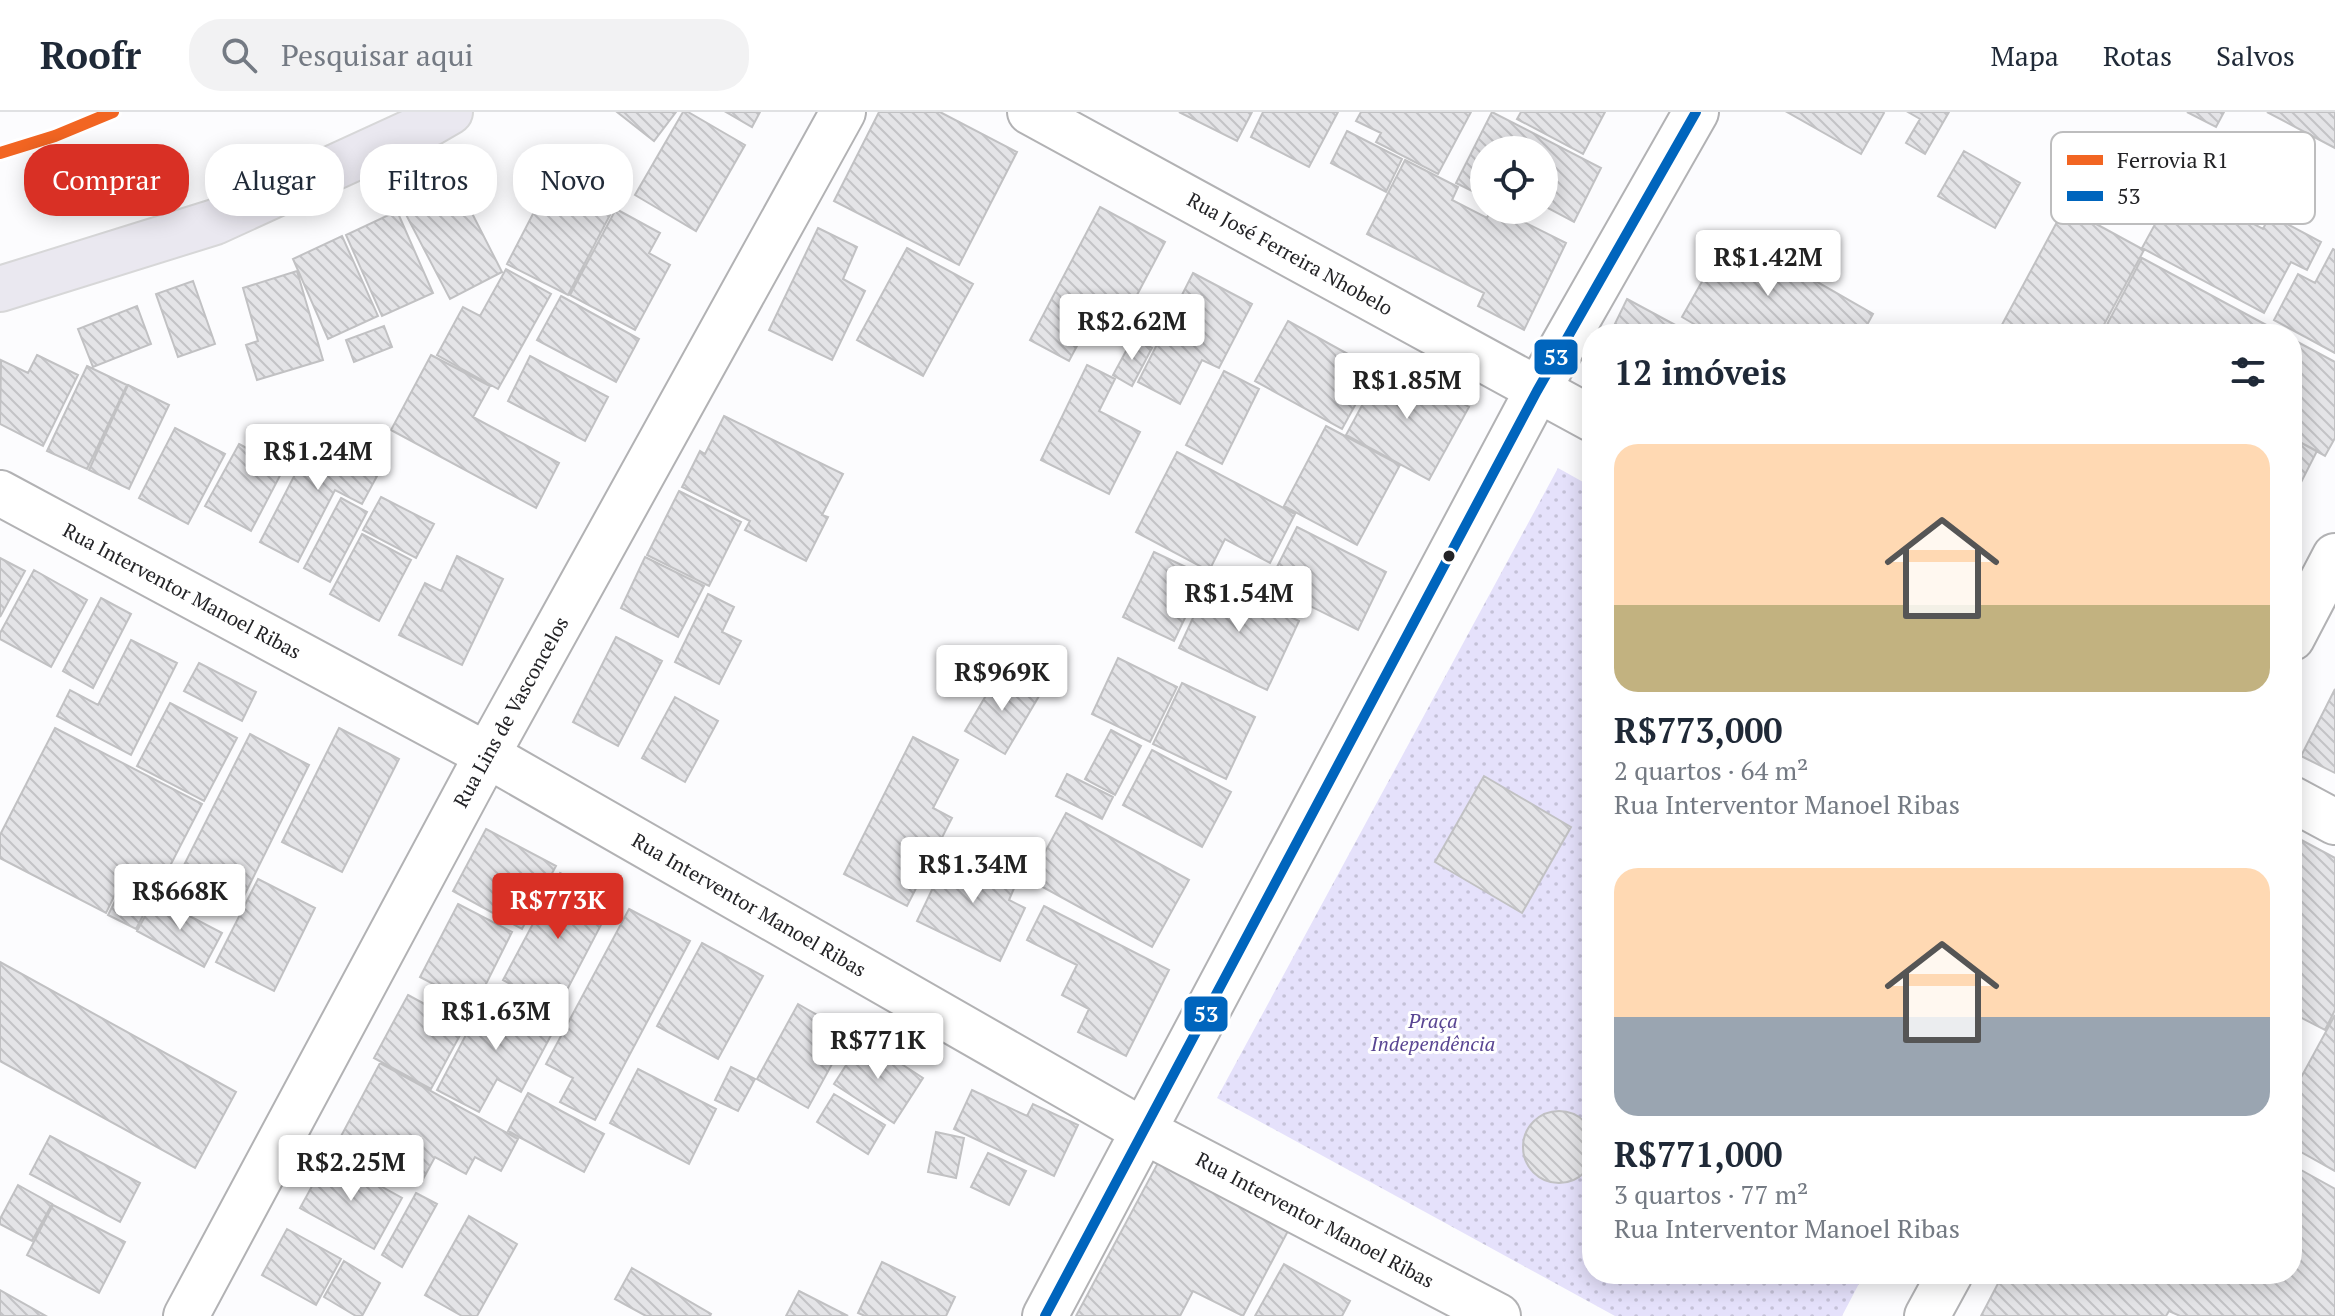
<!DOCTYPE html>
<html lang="pt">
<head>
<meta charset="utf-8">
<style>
  body { margin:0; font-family:"PT Serif",serif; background:#f2f2f3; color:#1f2937; height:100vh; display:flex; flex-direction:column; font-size:30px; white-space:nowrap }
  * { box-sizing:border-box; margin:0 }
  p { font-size:26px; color:#747a83 }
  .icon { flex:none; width:44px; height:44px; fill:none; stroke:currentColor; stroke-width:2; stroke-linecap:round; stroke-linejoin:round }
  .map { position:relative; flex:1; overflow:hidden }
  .side { position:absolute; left:1582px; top:212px; width:720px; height:960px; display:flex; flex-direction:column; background:#fff; border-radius:32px; box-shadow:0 4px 20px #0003 }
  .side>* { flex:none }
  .banner { position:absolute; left:24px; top:32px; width:760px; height:72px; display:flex; gap:16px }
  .controls { position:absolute; left:1470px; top:24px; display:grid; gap:16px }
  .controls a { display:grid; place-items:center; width:88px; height:88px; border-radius:50%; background:#fff; box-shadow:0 4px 20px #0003; font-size:40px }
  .price { position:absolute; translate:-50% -68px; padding:0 18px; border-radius:8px; background:#fff; color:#222; font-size:26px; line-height:52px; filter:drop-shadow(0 2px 4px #0008) }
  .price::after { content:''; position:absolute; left:50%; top:48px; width:24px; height:18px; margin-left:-12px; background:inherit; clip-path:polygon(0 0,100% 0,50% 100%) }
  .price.on { background:#d93025; color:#fff }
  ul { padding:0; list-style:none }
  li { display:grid; align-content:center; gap:16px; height:424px; padding:0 32px }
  li span { display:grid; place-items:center; height:248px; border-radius:24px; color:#555 }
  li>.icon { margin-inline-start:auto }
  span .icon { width:144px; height:144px; fill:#fffc; stroke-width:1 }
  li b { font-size:34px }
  h2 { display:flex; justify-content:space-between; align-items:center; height:96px; padding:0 32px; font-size:34px }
  .chip { padding:0 28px; border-radius:32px; background:#fff; box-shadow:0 4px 20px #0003; font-size:28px; line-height:72px }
  .chip.on { background:#d93025; color:#fff }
  header { display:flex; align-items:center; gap:48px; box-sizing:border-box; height:112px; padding:0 40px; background:#fff; border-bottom:2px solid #e0e1e3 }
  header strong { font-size:38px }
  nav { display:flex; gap:44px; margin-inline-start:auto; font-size:28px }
  .search { width:560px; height:72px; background:#f2f2f3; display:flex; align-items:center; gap:20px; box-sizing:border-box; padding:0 28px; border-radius:32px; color:#747a83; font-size:30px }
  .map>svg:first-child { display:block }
  .grass { fill:url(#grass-dots) }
  .building { fill:url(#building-back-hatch); stroke:#c1c1c3; stroke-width:2 }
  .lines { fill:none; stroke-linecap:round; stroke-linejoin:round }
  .minor-casing { stroke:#b2b2b4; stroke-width:48 }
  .major-casing { stroke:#d7d7d8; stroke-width:48 }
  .minor { stroke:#fff; stroke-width:44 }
  .major { stroke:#eae8f0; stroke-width:44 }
  .bus-1-casing { stroke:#fff; stroke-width:16 }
  .bus-1 { stroke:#0065bd; stroke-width:10 }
  .rail-1-casing { stroke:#fff; stroke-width:18 }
  .rail-1 { stroke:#f26522; stroke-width:12 }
  .bus-dot { fill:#232326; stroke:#fff; stroke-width:3 }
  .labels { text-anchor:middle; stroke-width:6; stroke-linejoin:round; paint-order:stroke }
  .street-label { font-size:20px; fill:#232326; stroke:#fff }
  .park-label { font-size:20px; font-style:italic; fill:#594592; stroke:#fff }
  .key { fill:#fff; stroke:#bdbdbe; stroke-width:2 }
  .key-label { font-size:22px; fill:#232326 }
  .line-badge { stroke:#fff; stroke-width:3 }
  .badge-label { font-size:22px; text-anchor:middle; font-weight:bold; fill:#fff }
</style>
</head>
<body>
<header>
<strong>Roofr</strong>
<div class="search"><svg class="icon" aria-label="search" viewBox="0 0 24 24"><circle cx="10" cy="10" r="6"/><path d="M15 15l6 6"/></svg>Pesquisar aqui</div>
<nav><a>Mapa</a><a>Rotas</a><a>Salvos</a></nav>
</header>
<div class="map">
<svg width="2335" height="1204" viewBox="0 0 2335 1204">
  <defs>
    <pattern id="grass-dots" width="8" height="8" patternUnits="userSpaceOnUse" patternTransform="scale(2)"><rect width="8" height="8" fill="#e5e1fb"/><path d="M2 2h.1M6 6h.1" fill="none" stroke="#c4c1d7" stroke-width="1.8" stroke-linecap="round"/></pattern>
    <pattern id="building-back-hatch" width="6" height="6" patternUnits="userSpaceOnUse" patternTransform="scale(2)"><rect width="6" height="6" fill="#e4e4e7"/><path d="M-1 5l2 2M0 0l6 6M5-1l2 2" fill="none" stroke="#c3c3c6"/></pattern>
  </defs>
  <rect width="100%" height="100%" fill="#fcfcfe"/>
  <path class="grass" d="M1558,356L1592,375V1162H1864L1842,1204H1615L1217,986Z"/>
  <path class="building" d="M617,0H676L654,29Z
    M683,0H688L745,33L696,119L635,83Z
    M726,0H760L752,15Z
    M879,0H940L1017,40L959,153L834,89Z
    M1179,0H1252L1237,29Z
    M1263,0H1338L1309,55L1251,25Z
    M1361,0H1471L1438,62L1376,30L1381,21L1356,9Z
    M1492,0L1601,56L1574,110L1544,94V38H1484V85L1456,71Z
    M1521,0H1605L1583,42L1517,7Z
    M1787,0H1883L1884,1L1861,42Z
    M1908,0H1949L1925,42L1906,31L1920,7Z
    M2187,0H2224L2216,15Z
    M2267,0H2335V36Z
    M1347,19L1402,47L1386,80L1331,51Z
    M1964,39L2020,71L1995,116L1938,84Z
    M2158,41L2190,59L2182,74L2263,117L2270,103L2321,130L2307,158L2291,150L2264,201L2142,136L2165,94L2139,80Z
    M564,42L598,59L582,89L610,103L568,183L507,152Z
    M1405,48L1458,75L1452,88L1487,106L1491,98H1500L1566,131L1524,218L1478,194L1484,181L1367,122Z
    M454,66L502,160L450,187L401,93Z
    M1100,95L1165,130L1111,232L1086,217L1069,249L1030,228Z
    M2065,95L2144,138L2099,222H1997Z
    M616,97L660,121L649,141L670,153L635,218L570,183Z
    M397,99L433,181L382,204L346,123Z
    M818,116L857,135L843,167L865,179L832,248L769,218Z
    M1730,120L1873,202L1862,222H1711L1682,205Z
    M342,124L378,204L328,227L293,147Z
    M907,136L973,172L923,264L857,228Z
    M2333,137L2335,138V241L2274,208L2298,162L2315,171Z
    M2142,146L2283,222H2102Z
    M506,157L551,182L498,277L437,243L463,195L480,204Z
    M297,159L323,248L257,268L246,233L258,229L243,176Z
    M1193,161L1252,192L1219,256L1202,248L1180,292L1138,270Z
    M193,169L215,232L178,245L156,182Z
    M561,184L639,227L616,270L537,228Z
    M1627,187L1692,222H1610Z
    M137,194L151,232L93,255L78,217Z
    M1288,209L1375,257L1342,317L1255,269Z
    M384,214L392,235L354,250L346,228Z
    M1133,226L1152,236L1132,274L1113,263Z
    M2292,227L2335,250V326L2325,344L2292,326Z
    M37,243L78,263L43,334L0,312L1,248L28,261Z
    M431,243L490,274L473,305L559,351L536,396L391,318Z
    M530,244L608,285L585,329L508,289Z
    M1386,249L1469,295L1429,368L1346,323Z
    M1087,253L1115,267L1099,299L1140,320L1109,382L1041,348Z
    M87,254L127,273L87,357L47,339Z
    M1224,259L1259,277L1222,352L1186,333Z
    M128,273L169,293L129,377L89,358Z
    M724,304L843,362L822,403L828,405L806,449L745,418L750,409L682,375L700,339L705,342Z
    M1326,314L1400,353L1357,433L1284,394Z
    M175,316L225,342L188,412L139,386Z
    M318,318L383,353L362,392L335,378L298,450L260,430Z
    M2292,326L2317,339L2292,388Z
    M239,332L284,356L251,419L205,394Z
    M1177,340L1295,402L1270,451L1225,427L1209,459L1136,420Z
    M679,379L741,410L709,474L647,443Z
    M381,385L434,412L416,446L363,418Z
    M341,386L367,400L330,470L304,456Z
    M1297,415L1386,460L1358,518L1268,473Z
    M362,422L411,448L379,509L330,482Z
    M1154,440L1205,464L1174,529L1123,505Z
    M457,444L503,467L462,553L399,523L425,471L441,479Z
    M645,445L704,474L678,525L621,496Z
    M0,446L25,459L0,505Z
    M34,458L87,488L51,555L0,527V521Z
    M1211,467L1299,509L1267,578L1179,536Z
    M708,482L734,495L722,520L741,529L719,572L675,550Z
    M101,486L131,502L93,576L63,559Z
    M616,525L662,549L618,634L573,610Z
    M131,528L177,551L131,643L57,604L70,578L98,593Z
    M1118,546L1177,575L1150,630L1092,602Z
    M199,551L256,580L242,609L184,579Z
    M1000,560L1039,584L1005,642L965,619Z
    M1182,571L1255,605L1226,667L1153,632Z
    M2335,577V661L2301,644Z
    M675,585L718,609L685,670L642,646Z
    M170,591L237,626L204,689L137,654Z
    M55,616L202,692L153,787L121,770L106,801L0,746V723Z
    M339,616L399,647L342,760L282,730Z
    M1111,618L1141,634L1115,683L1085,667Z
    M250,622L309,653L239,794L179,763Z
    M913,625L958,648L933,696L952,706L907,794L844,762Z
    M1152,638L1231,680L1202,735L1123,693Z
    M1067,662L1113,685L1102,707L1056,684Z
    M1484,664L1571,715L1522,801L1435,750Z
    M1066,701L1189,768L1152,835L1030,768Z
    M486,717L556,754L522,817L453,779Z
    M2292,723L2335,746V898L2325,918L2292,901Z
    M952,736L1018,767L1009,788L1025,796L1000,849L917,809Z
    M560,761L613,790L557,897L503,868Z
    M258,767L315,796L274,879L216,850Z
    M122,775L150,790L136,817L108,803Z
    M155,786L222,821L204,855L137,819Z
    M458,792L512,820L475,894L420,865Z
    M1044,794L1169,858L1126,944L1078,920L1089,897L1062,883L1077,853L1027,828Z
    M629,797L690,829L595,1008L560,990L573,966L546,952Z
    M702,831L763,864L718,947L657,914Z
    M0,850L236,980L195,1056L0,949Z
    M489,879L556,914L521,980L497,967L479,1000L437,978Z
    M408,883L465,914L431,977L374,946Z
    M798,892L849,921L808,996L757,967Z
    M2335,903V1059L2292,1035V982Z
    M863,927L923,966L894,1011L834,972Z
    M380,951L518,1027L501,1059L475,1045L466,1062L435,1045L421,1071L340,1026Z
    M731,955L755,967L738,999L715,988Z
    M638,957L716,997L689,1052L610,1011Z
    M972,978L1027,1004L1033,992L1078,1013L1054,1064L954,1017Z
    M528,981L604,1022L584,1060L508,1019Z
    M834,982L885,1013L868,1042L817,1010Z
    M1523 1035a36 36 0 1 1 72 0a36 36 0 1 1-72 0Z
    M936,1020L964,1026L956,1066L928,1060Z
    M50,1024L140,1071L120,1110L30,1062Z
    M988,1041L1026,1059L1009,1093L971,1075Z
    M328,1045L402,1086L374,1137L300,1096Z
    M1159,1049L1288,1119L1243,1204L1193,1179L1180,1204H1076Z
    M2292,1053L2335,1077V1204H2180L2169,1199L2166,1204H1981L2003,1162H2292Z
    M18,1073L52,1092L32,1129L0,1112V1107Z
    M416,1081L437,1092L402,1155L382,1143Z
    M53,1093L125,1130L99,1181L27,1143Z
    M469,1104L517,1132L477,1204H462L425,1183Z
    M287,1117L341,1147L316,1193L262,1163Z
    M344,1149L380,1171L362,1204H356L324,1185Z
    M882,1150L955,1185L946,1204H865L858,1201Z
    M1284,1152L1350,1189L1342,1204H1255Z
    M632,1156L711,1202L710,1204H646L615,1187Z
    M0,1178L46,1204H0Z
    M799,1179L848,1204H786Z"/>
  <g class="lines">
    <defs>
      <path id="minor" d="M1030,0L1592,307
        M0,381L487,643L1142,1018L1498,1204
        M2292,526L2335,444
        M2292,687L2335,710
        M186,1204L487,643L843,0
        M1045,1204L1537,279L1696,0
        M1927,1204L1950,1162"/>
      <path id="major" d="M0,177L215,110L431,11L450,0"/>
    </defs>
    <use href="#minor" class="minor-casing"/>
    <use href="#major" class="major-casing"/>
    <use href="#minor" class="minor"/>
    <use href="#major" class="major"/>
    <defs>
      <path id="bus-1" d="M1045,1204L1537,279L1696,0"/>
    </defs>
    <use href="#bus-1" class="bus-1-casing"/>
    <use href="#bus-1" class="bus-1"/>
    <defs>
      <path id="rail-1" d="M0,41L55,24L113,0"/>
    </defs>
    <use href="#rail-1" class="rail-1-casing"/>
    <use href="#rail-1" class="rail-1"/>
  </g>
  <circle class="bus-dot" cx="1449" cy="444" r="7"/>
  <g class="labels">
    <g class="street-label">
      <text transform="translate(1290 142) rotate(29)" y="7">Rua José Ferreira Nhobelo</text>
      <text transform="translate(182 479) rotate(28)" y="7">Rua Interventor Manoel Ribas</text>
      <text transform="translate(511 600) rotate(-61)" y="7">Rua Lins de Vasconcelos</text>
      <text transform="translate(749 793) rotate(30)" y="7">Rua Interventor Manoel Ribas</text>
      <text transform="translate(1315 1108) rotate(28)" y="7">Rua Interventor Manoel Ribas</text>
    </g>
    <g class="park-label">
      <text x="1433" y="916">Praça<tspan x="1433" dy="23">Independência</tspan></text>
    </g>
  </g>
  <rect x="2051" y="20" width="264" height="92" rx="12" class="key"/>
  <rect x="2067" y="43" width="36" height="10" fill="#f26522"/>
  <rect x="2067" y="79" width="36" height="10" fill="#0065bd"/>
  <g class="key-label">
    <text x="2117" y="56">Ferrovia R1</text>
    <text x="2117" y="92">53</text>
  </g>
  <g class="line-badge">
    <rect x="1533" y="226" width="46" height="38" rx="8" fill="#0065bd"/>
    <rect x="1183" y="883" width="46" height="38" rx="8" fill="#0065bd"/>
  </g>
  <g class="badge-label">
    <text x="1556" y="253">53</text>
    <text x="1206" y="910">53</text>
  </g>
</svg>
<div class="controls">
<a><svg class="icon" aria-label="locate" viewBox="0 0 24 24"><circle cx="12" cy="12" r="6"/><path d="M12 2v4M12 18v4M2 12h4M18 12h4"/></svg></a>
</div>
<b class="price" style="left:1768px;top:186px">R$1.42M</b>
<b class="price" style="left:1132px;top:250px">R$2.62M</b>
<b class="price" style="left:1407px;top:309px">R$1.85M</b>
<b class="price" style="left:318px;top:380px">R$1.24M</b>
<b class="price" style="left:1239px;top:522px">R$1.54M</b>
<b class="price" style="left:1002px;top:601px">R$969K</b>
<b class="price" style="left:973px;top:793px">R$1.34M</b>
<b class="price" style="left:180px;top:820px">R$668K</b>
<b class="price on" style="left:558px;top:829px">R$773K</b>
<b class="price" style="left:496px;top:940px">R$1.63M</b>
<b class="price" style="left:878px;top:969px">R$771K</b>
<b class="price" style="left:351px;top:1091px">R$2.25M</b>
<div class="banner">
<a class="chip on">Comprar</a>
<a class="chip">Alugar</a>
<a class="chip">Filtros</a>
<a class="chip">Novo</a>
</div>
<section class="side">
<h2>12 imóveis<svg class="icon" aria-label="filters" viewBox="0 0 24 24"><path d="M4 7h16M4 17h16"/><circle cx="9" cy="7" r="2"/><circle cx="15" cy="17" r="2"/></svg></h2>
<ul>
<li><span style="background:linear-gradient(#ffd9b3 65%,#c2b280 0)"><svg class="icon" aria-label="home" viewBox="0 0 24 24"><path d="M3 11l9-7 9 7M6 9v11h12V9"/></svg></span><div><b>R$773,000</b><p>2 quartos · 64 m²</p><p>Rua Interventor Manoel Ribas</p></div></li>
<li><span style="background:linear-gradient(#ffd9b3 60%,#9aa5b1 0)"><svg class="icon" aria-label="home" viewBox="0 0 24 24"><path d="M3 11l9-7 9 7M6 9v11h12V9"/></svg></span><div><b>R$771,000</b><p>3 quartos · 77 m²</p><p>Rua Interventor Manoel Ribas</p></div></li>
</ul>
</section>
</div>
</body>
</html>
